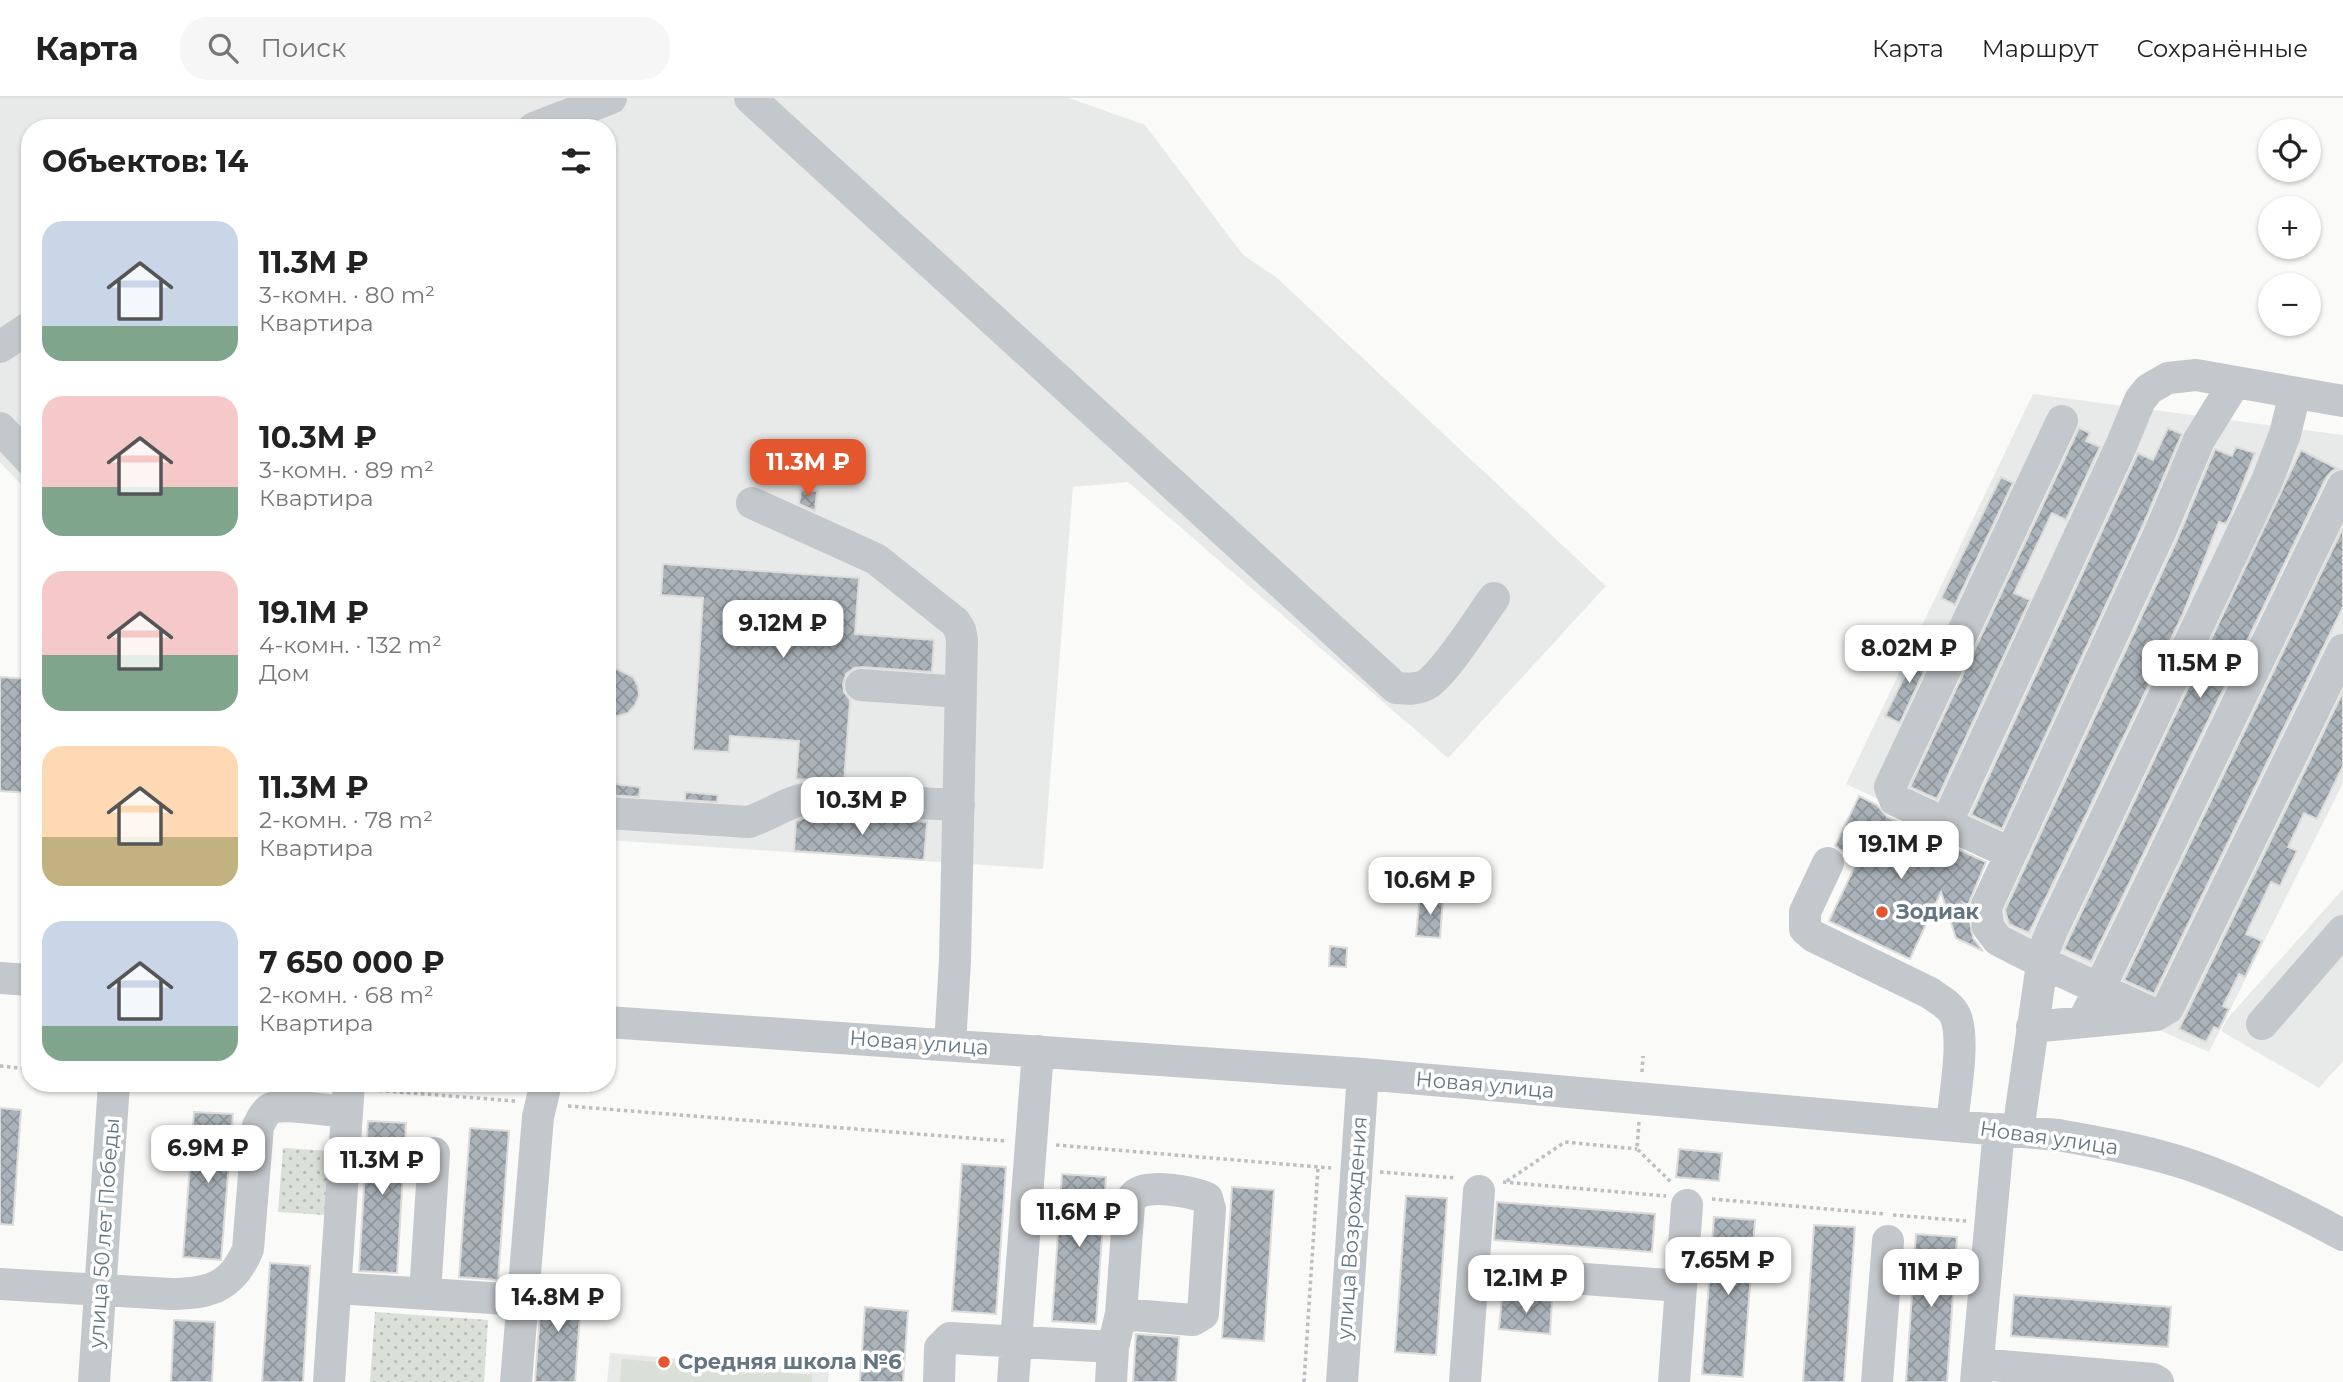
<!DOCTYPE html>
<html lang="ru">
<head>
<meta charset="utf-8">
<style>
  body { margin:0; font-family:Montserrat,sans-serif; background:#f6f6f6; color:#222; height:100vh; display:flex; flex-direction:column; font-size:26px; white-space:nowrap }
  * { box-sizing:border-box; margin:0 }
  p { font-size:23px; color:#767676 }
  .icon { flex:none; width:38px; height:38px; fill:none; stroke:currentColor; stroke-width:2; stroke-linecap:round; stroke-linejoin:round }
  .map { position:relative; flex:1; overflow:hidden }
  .side { position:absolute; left:21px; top:21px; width:595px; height:973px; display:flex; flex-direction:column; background:#fff; border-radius:28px; box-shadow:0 2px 5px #0004 }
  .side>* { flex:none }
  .fabs { position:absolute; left:2258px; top:21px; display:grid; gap:14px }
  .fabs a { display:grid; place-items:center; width:63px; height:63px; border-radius:50%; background:#fff; box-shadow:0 2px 5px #0004; font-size:35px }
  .price { position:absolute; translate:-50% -60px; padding:0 16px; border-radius:14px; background:#fff; color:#222; font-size:23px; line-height:46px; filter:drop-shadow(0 2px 4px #0008) }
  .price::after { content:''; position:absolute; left:50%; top:42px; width:21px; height:16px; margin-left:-10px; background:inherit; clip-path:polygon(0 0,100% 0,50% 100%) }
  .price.active { background:#e4572e; color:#fff }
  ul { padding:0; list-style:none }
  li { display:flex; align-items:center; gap:21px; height:175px; padding:0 21px }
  li span { display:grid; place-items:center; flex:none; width:196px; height:140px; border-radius:21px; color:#555 }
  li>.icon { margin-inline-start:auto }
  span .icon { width:84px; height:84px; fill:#fffc; stroke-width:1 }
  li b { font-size:30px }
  h2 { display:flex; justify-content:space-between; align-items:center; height:84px; padding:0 21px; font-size:30px }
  header { display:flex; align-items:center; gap:42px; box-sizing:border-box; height:98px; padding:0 35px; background:#fff; border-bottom:2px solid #e0e0e0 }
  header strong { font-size:33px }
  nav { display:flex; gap:38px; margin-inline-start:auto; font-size:24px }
  .search { width:490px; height:63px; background:#f6f6f6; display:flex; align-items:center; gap:18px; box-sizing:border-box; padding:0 24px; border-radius:28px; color:#767676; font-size:26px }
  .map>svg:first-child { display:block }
  .built { fill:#e8e9e9 }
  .park { fill:url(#park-dots) }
  .pitch { fill:#dadfd7 }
  .building { fill:url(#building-cross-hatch); stroke:#dcdcda; stroke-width:2 }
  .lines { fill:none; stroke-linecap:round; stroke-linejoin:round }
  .path { stroke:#bbbfc2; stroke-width:3.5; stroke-dasharray:3.5 3.5; stroke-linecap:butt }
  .minor { stroke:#c3c8cc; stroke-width:32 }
  .poi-dot { fill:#e4572e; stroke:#fff; stroke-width:2.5 }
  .labels { text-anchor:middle; stroke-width:7; stroke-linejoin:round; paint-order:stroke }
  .poi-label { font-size:21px; font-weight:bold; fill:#657683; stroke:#fff; text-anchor:start }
  .street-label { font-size:21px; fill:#657683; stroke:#fff }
</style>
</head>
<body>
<header>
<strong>Карта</strong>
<div class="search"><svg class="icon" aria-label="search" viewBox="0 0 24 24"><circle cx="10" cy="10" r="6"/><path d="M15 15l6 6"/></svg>Поиск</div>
<nav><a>Карта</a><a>Маршрут</a><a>Сохранённые</a></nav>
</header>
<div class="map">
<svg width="2343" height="1284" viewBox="0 0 2343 1284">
  <defs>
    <pattern id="park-dots" width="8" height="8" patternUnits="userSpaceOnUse" patternTransform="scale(1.75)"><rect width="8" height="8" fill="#dadfd7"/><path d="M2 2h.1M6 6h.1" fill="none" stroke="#b4b9b4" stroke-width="1.8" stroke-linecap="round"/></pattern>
    <pattern id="building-cross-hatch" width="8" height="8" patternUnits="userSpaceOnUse" patternTransform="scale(1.75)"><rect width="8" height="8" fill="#aab3b9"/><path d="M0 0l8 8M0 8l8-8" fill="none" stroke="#8e969c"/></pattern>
  </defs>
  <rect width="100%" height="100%" fill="#fafaf8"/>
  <path class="built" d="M0,0H1069L1145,27L1243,157L1277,180L1606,488L1448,660L1128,384L1073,389L1043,771L607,742V30H30V396L0,364Z
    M2033,296L2343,337V685L2209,954L2006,865L1976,812L2001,758L1846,686Z
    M2343,791V963L2319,990L2221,933L2227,921Z
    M610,1255L829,1273L828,1284H607Z"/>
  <path class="park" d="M283,1050L331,1053L327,1117L278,1114Z
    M375,1214L488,1222L484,1284H370Z"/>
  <path class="pitch" d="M622,1261L812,1277V1284H620Z"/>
  <path class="building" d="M2079,330L2090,335L2086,343L2100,349L2066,422L2052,415L2014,495L2030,502L1937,701L1910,689Z
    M2168,330L2182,336L2143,427L2002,731L1971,717L2138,355L2153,362Z
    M2236,349L2255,355L2231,416L2226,426L2219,424L2183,516L2029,835L2009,826L2005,812L2177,442L2215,351L2232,358Z
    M2301,352L2338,371L2332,373L2326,380L2091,864L2064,851Z
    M2001,379L2013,385L1955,507L1941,500Z
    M801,392L817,393L815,413L799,406Z
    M2343,430V509L2154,896L2124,882Z
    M663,466L859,480L855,536L934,542L932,574L862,569L854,570L846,576L843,586L844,594L850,602L844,683L796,681L799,643L730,638L729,654L693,652L703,500L661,497Z
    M1920,547L1933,554L1900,625L1885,618Z
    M617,571L633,579L638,588L639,598L635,607L628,615L618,618L607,617V572Z
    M0,579L30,581V695L0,693Z
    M2343,594V668L2317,721L2304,715L2288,749L2297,753L2280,788L2271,784L2246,836L2262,843L2245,879L2239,876L2223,908L2229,911L2219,931L2214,929L2206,944L2179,931Z
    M607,685L640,689L639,699L607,697Z
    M685,694L718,697L717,704L685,702Z
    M1859,698L1877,707L1887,719L1986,764L1968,807L1963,805L1968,812L1973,840L1983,853L1956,840L1941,794L1910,861L1829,823L1856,766L1846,761L1843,754L1835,748Z
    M811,718L927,724L924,762L794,753L796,723Z
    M1420,797L1443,799L1440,840L1416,838Z
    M1330,848L1347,850L1346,869L1329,868Z
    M0,1010L21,1012L13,1127L0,1126Z
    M194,1014L233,1016L221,1162L183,1159Z
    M368,1023L406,1025L397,1175L359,1173Z
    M470,1030L509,1033L498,1182L459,1179Z
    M1679,1051L1722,1055L1719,1083L1676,1079Z
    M962,1066L1006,1069L996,1216L952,1213Z
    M1062,1076L1106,1079L1096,1226L1052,1223Z
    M1232,1089L1274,1092L1264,1243L1222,1240Z
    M1406,1098L1447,1100L1436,1257L1395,1254Z
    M1497,1104L1655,1116L1652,1154L1494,1142Z
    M1714,1119L1755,1122L1743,1279L1702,1276Z
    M1814,1127L1855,1129L1844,1284H1803Z
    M1916,1136L1957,1139L1947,1284H1906Z
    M270,1165L310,1168L303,1284H262Z
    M542,1187L582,1190L575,1284H535Z
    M2014,1197L2171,1209L2168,1249L2011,1238Z
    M1502,1199L1552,1203L1550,1236L1499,1231Z
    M865,1209L908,1213L903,1284H860Z
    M174,1222L215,1224L212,1284H171Z
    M1136,1236L1179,1239L1176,1284H1133Z"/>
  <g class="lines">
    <path class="path" d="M0,968L30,971
      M1642,974L1643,958
      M372,992L515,1003
      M568,1008L1006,1043
      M1639,1024L1637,1051L1672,1085
      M1056,1047L1331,1070
      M1380,1074L1456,1080
      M1507,1083L1565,1044L1637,1051
      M1503,1084L1666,1098
      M1712,1101L1885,1116
      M1893,1117L1966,1123
      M1304,1284L1318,1069"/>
    <path class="minor" d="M750,0L1396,590C1407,591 1419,592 1429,585C1449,569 1478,522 1494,500
      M534,30L611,0
      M0,249L30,229
      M0,330L30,362
      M752,405L876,461L955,524L960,532L962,542L955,862L950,947
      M861,587L961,594
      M607,715L749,724C770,717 788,703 810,700L959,707
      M1946,726L2121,348L2140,302L2149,291L2168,280L2196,277L2343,303
      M2010,755L1895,702L1890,689L2062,323
      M1828,765L1805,814V831L1813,838L1930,895C1939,902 1950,907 1955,917C1966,941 1954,1000 1952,1027
      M0,880L30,882
      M2156,917L2041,864L1998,842L1988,829L1986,809L2160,434L2199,342L2235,284
      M607,924L1363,976L2058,1037C2103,1045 2148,1053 2190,1067C2243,1085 2294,1111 2343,1137
      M2083,924L2343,388
      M2262,926L2343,833
      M2032,929L2156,917L2168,910L2343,552
      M2018,1033L2044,852L2053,830L2267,383L2285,336L2295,295
      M1474,1173L1681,1188
      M0,1186L171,1196C211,1196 233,1188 248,1151L258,1028C262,1021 265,1013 272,1010C286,1005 330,1013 346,1014
      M336,1190L523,1202
      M425,1196L434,1055
      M1979,1266L2153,1281L2158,1284
      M94,1284L114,985
      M329,1284L349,985
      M516,1284L538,1019L546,985
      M939,1284L940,1250L950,1240L1113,1249
      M1013,1284L1038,953
      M1111,1284L1113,1249L1121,1216L1129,1106C1131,1103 1132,1099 1135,1097C1148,1085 1192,1094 1207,1100L1210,1111L1203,1216L1193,1222L1121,1216
      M1342,1284L1363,976
      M1465,1284L1479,1093
      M1674,1284L1687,1107
      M1877,1284L1888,1143
      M1976,1284L1999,1031"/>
  </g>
  <g class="poi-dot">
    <circle cx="1882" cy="814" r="7"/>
    <circle cx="664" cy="1264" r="7"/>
  </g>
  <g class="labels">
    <g class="poi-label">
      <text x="1896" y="821">Зодиак</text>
      <text x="678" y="1271">Средняя школа №6</text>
    </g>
    <g class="street-label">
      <text transform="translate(919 945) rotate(4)" y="7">Новая улица</text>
      <text transform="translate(1485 987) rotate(5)" y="7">Новая улица</text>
      <text transform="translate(2049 1040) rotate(8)" y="7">Новая улица</text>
      <text transform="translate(1352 1130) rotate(-86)" y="7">улица Возрождения</text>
      <text transform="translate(104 1135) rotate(-86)" y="7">улица 50 лет Победы</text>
    </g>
  </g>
</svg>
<div class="fabs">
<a><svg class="icon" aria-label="locate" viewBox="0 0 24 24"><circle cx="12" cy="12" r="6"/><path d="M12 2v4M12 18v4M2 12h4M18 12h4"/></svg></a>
<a>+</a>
<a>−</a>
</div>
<b class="price active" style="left:808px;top:401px">11.3M ₽</b>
<b class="price" style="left:783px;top:562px">9.12M ₽</b>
<b class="price" style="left:1909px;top:587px">8.02M ₽</b>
<b class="price" style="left:2200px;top:602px">11.5M ₽</b>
<b class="price" style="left:862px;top:739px">10.3M ₽</b>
<b class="price" style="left:1901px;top:783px">19.1M ₽</b>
<b class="price" style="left:1430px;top:819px">10.6M ₽</b>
<b class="price" style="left:208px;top:1087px">6.9M ₽</b>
<b class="price" style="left:382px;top:1099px">11.3M ₽</b>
<b class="price" style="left:1079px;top:1151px">11.6M ₽</b>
<b class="price" style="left:1728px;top:1199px">7.65M ₽</b>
<b class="price" style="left:1931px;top:1211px">11M ₽</b>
<b class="price" style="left:1526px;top:1217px">12.1M ₽</b>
<b class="price" style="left:558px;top:1236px">14.8M ₽</b>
<section class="side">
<h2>Объектов: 14<svg class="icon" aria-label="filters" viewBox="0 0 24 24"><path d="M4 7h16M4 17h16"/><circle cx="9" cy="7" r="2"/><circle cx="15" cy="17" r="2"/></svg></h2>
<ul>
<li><span style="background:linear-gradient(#c9d6e8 75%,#7fa58c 0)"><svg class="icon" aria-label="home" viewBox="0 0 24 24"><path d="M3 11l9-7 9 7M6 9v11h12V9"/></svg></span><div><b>11.3M ₽</b><p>3-комн. · 80 m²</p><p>Квартира</p></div></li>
<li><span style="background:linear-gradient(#f6c9c9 65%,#7fa58c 0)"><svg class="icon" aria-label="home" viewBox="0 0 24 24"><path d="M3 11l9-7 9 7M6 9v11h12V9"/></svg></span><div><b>10.3M ₽</b><p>3-комн. · 89 m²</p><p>Квартира</p></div></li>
<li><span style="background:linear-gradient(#f6c9c9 60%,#7fa58c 0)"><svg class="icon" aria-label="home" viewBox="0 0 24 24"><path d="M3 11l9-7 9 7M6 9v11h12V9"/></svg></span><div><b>19.1M ₽</b><p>4-комн. · 132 m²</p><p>Дом</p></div></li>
<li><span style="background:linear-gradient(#ffd9b3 65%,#c2b280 0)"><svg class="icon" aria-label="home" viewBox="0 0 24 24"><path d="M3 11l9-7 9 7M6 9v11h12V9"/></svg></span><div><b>11.3M ₽</b><p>2-комн. · 78 m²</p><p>Квартира</p></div></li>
<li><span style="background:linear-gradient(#c9d6e8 75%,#7fa58c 0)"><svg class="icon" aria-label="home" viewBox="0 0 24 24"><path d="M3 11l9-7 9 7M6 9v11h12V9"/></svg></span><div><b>7 650 000 ₽</b><p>2-комн. · 68 m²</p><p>Квартира</p></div></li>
</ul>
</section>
</div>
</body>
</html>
